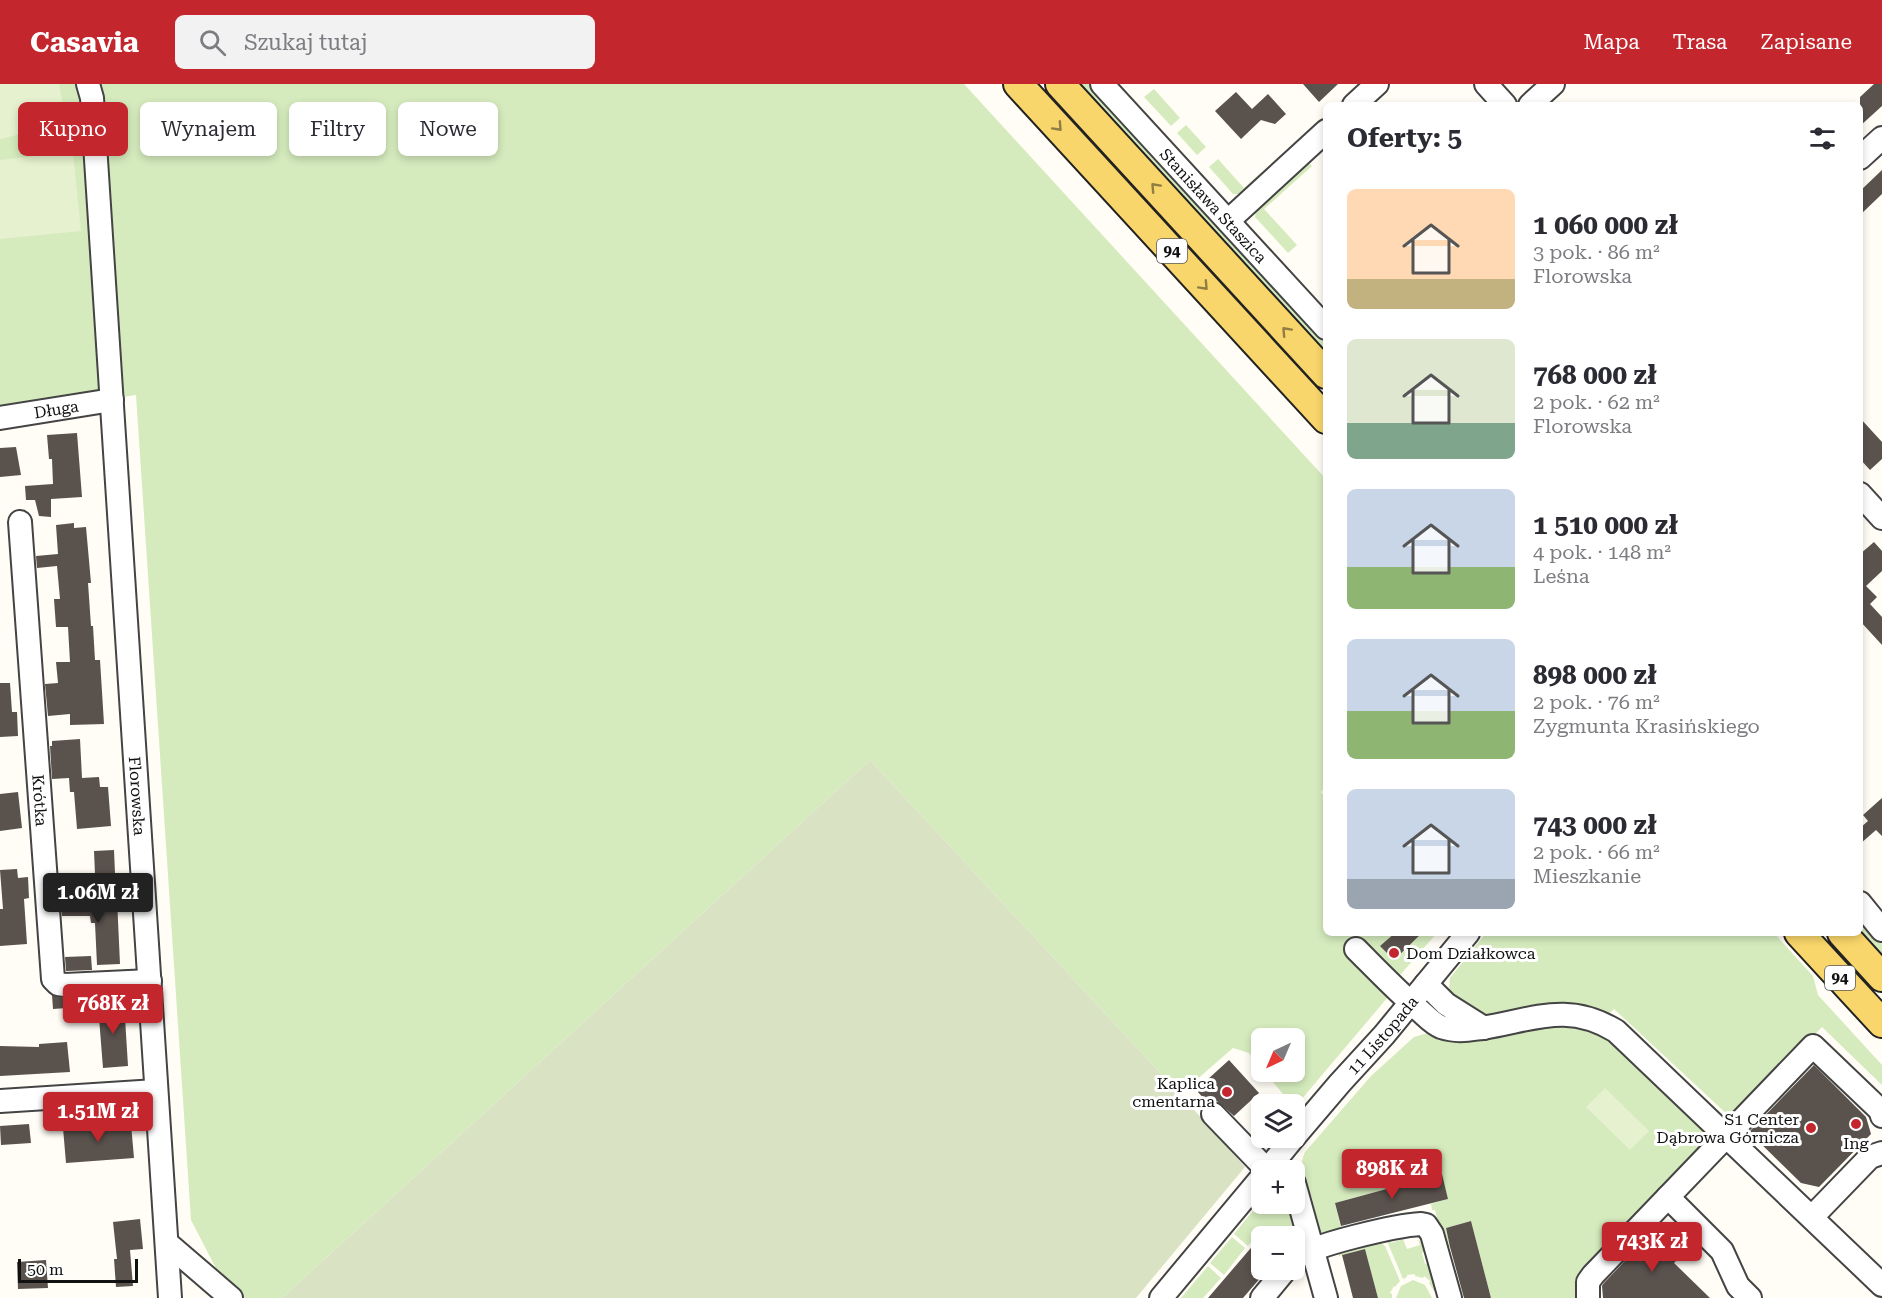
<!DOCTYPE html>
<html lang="pl">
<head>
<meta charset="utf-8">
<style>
  body { margin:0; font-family:"Roboto Serif",serif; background:#f2f2f3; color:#2b2b33; height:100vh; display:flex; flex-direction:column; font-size:22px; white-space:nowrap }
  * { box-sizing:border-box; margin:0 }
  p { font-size:20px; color:#7c7c81 }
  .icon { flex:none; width:33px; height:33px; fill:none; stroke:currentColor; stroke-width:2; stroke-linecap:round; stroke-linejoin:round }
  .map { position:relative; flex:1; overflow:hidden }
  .drawer { position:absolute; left:1323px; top:18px; width:540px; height:834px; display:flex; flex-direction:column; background:#fff; border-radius:9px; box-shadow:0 3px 9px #0003 }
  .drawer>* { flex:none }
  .hud { position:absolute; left:18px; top:18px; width:570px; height:54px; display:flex; gap:12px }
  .needle { width:39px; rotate:224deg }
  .tools { position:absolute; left:1251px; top:944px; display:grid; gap:12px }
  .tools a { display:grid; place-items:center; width:54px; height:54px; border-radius:9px; background:#fff; box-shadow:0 3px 9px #0003; font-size:30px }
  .scale { position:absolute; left:18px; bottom:15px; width:120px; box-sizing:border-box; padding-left:6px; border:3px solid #111; border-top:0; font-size:16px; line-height:21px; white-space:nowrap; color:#111; -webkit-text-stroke:4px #fff; paint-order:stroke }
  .price { position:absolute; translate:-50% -51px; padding:0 14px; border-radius:6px; background:#c4262e; color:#fff; font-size:20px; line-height:39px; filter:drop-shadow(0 2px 3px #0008) }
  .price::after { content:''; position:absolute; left:50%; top:36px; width:18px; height:14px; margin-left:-9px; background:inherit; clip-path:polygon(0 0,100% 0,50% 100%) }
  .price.selected { background:#222; color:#fff }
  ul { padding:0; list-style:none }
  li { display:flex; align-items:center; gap:18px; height:150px; padding:0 24px }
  li span { display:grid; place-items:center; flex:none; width:168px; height:120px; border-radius:9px; color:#555 }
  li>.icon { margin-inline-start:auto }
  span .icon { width:72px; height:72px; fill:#fffc; stroke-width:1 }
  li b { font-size:26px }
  h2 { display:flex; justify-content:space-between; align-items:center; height:72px; padding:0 24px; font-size:26px }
  .tag { padding:0 21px; border-radius:9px; background:#fff; box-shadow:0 3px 9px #0003; font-size:21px; line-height:54px }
  .tag.selected { background:#c4262e; color:#fff }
  header { display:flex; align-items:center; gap:36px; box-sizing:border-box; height:84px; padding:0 30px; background:#c4262e; color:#fff }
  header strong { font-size:28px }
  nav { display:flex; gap:33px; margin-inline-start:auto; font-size:21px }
  .search { width:420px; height:54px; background:#f2f2f3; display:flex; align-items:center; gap:15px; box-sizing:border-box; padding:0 21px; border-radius:9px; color:#7c7c81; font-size:22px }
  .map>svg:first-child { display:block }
  .green { fill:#d5ebbd }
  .cemetery { fill:#d9e3c4 }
  .pitch { fill:#e6f2cf }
  .building { fill:#5a524d }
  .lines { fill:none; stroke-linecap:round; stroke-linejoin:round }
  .minor-casing { stroke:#444; stroke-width:26 }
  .major-casing { stroke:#222; stroke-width:32 }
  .minor { stroke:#fff; stroke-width:22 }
  .major { stroke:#f9d66b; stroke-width:28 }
  .oneway { stroke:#917d42 }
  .poi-dot { fill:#c4262e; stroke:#fff; stroke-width:2 }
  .labels { text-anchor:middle; stroke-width:6; stroke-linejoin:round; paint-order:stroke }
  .shield { fill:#fff; stroke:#585858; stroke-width:1.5 }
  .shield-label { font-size:15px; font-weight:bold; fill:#111 }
  .street-label { font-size:16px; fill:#111; stroke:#fff }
  .poi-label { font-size:16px; fill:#111; stroke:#fff; text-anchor:end }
</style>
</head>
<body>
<header>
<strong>Casavia</strong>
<div class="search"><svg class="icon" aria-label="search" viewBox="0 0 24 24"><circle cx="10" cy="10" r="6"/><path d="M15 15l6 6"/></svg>Szukaj tutaj</div>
<nav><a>Mapa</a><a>Trasa</a><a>Zapisane</a></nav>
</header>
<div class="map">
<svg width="1882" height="1214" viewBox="0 0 1882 1214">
  <rect width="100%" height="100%" fill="#fffdf5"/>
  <path class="green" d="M0,0H964L1326,395V703L1321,708L1326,714V849H1437L1400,891L1373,865L1359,862L1388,913L1295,1023L1294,1020H1291L1264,987H1294V954H1262L1261,984L1249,969L1233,964L1180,1010L870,676L282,1214H245L219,1190L191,1136L136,311L0,331Z
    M1074,0H1091L1326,255V275Z
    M1154,5L1180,34L1171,42L1144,13Z
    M1186,41L1206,63L1197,71L1177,49Z
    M1307,48L1308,50L1242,110H1233L1209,83L1218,75L1244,104Z
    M1308,78L1312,82L1264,125L1297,161L1288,169L1255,133L1256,126Z
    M1860,831L1882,858V877L1860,849Z
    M1486,849H1774L1813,892L1818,911L1882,981V1001L1822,943L1739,1029L1730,1033L1614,925L1592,946L1615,958L1703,1043L1705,1051L1703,1064L1583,1214H1491L1471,1137L1446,1144L1450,1163L1445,1164L1435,1126H1432L1431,1120L1448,1115L1442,1090L1335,1119L1341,1144L1358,1139L1360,1145L1324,1153L1320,1147L1311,1111L1307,1112C1303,1098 1298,1083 1305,1068L1371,992L1414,953L1431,948L1458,922L1449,907L1450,894Z
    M1261,1117L1262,1119H1288L1298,1153L1295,1160L1294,1152H1271L1262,1145L1248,1162L1234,1150Z
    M1232,1153L1245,1164L1224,1191L1210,1179Z
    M1403,1155L1407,1165L1420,1161L1418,1155L1429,1166L1422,1169L1425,1180L1434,1178L1440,1205L1434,1207L1429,1199L1430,1197L1424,1192L1423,1194L1415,1192V1190L1407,1191V1193L1403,1195L1387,1157L1390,1156L1391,1159Z
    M1377,1156L1385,1162L1400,1197L1395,1203L1394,1202L1390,1209L1392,1210V1214H1378L1365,1165L1339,1172L1338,1165Z
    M1208,1182L1221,1194L1203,1214H1181Z
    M1413,1196L1425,1201L1432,1214H1396L1401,1202Z"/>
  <path class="cemetery" d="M870,676L1180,1010L1245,1083L1136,1214H282Z"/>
  <path class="pitch" d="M0,0H59L66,39L0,55Z
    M73,68L81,147L0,155V76Z
    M1605,1004L1649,1047L1630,1066L1586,1023Z"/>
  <path class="building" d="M1303,0H1338L1319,18Z
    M1874,0H1882V22L1860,42V13Z
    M1236,8L1252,25L1268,10L1286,30L1275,40L1261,36L1241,55L1215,27Z
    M1882,86V110L1860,131V107Z
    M1860,334L1882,358V375L1870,386L1860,375Z
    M77,349L82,413L51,415V433L39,432L35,416H26L25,402L53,400L52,375H49L47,351Z
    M16,363L21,391L0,393V364Z
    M74,439V444L86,443L91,499H88L91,542H93L95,576H100L104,640L70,641V630L48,632L45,600L58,599L56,578H70L68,543H56L54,515H60L57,482L37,484L36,472L58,470L56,441Z
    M1874,458L1882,467V487L1866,502L1877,513L1870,520L1882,533V561L1860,537V470Z
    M0,599H10L12,628H17L18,652L0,653Z
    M80,655L82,694L99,693L100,703H108L111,742L77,745L74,708H70L69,694L52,695L50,662H52V657Z
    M18,708L22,744L0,747V710Z
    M1882,714V752L1876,746L1860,760V744L1868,737L1863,731Z
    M114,766L115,789L95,790L94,767Z
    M17,785L18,794L28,793L29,814L24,815L27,860L0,862V825H3L0,786Z
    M78,809V818L117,815L120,880L97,881L95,839H91L90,832H62L60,810Z
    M1395,849H1422L1394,876L1380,862Z
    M91,872L92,886L66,887L65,873Z
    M52,911L65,914L94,913L95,922L53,925Z
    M124,918L128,982L103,984L98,921Z
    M67,958L70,988L0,992V962L39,963V960Z
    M1229,976L1259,1009L1234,1032L1217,1017L1207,1018L1196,1006Z
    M1814,981L1866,1033L1871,1050L1819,1103L1801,1099L1749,1048Z
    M29,1040L31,1059L1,1061L0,1042Z
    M131,1040L134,1074L66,1079L63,1044Z
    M1442,1090L1448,1115L1341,1142L1335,1119Z
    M140,1135L143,1165L130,1166L133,1202L116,1203L114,1175H117L113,1138Z
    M1471,1137L1491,1214H1464L1450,1163L1446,1144Z
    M1658,1142L1684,1168L1674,1179L1710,1214H1603L1602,1202L1603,1200Z
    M1262,1151V1192L1243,1214H1208Z
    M1365,1165L1378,1214H1353L1342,1171Z
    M46,1176L48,1204L18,1205L17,1178Z"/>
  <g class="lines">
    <defs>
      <g id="minor">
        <path id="s1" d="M88,0L92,14L170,1214"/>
        <path id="s2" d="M1102,0L1326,244"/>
        <path d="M1486,0L1505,21"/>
        <path d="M1354,21L1377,0"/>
        <path d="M1530,21L1553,0"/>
        <path d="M1860,74L1882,54"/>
        <path d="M1228,137L1326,47"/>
        <path id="s3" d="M0,334L112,316"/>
        <path d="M1860,410L1882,434"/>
        <path id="s4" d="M20,438L53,895L58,900L65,901L150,897"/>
        <path d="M1860,819L1882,846"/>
        <path d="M1356,865C1377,886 1397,907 1419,926C1426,932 1433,940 1441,943C1456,948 1467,946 1482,944C1533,936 1567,917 1616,947L1882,1201"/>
        <path d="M1426,900L1446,920L1484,944"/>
        <path d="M0,1017L156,1007"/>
        <path d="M1213,1030L1267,1086"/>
        <path id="s5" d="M1294,1053L1340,999L1384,951L1468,849"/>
        <path d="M1267,1086L1294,1053"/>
        <path d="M1294,1099L1326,1214"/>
        <path d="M1668,1113L1722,1167L1738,1202L1750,1214"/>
        <path d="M1812,1133L1870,1073L1882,1069"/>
        <path d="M167,1159L231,1214"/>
        <path d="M1294,1176C1307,1161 1400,1141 1421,1140L1426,1141L1432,1150L1450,1214"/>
        <path d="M1161,1214L1262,1093"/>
        <path d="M1262,1214L1286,1185"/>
        <path d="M1588,1214V1198L1593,1191L1813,962L1880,1026L1882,1032"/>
      </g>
      <path id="major" d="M1018,0L1326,335
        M1060,0L1326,290
        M1799,849L1882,939
        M1842,849L1882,893"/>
    </defs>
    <use href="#minor" class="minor-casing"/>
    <use href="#major" class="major-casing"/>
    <use href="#minor" class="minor"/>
    <use href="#major" class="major"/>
  </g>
  <defs><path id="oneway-chevron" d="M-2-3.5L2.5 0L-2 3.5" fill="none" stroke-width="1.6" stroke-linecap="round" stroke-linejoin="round" transform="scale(1.5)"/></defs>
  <g class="oneway">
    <use href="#oneway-chevron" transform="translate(1058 43) rotate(47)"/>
    <use href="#oneway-chevron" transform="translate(1155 103) rotate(-133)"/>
    <use href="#oneway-chevron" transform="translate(1204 202) rotate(47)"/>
    <use href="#oneway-chevron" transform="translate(1286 247) rotate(-133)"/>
  </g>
  <g class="poi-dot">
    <circle cx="1394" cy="869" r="6"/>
    <circle cx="1227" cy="1008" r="6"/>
    <circle cx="1856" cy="1040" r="6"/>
    <circle cx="1811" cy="1044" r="6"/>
  </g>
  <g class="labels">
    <g class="shield">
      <rect x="1157" y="155" width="30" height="24" rx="4.5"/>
      <rect x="1825" y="882" width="30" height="24" rx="4.5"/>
    </g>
    <g class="shield-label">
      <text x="1172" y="172">94</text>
      <text x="1840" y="899">94</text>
    </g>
    <g class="street-label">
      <text dy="6" stroke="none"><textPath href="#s2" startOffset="165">Stanisława Staszica</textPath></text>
      <text dy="6" stroke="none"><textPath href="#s3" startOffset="57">Długa</textPath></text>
      <text dy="6" stroke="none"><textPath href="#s1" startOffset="714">Florowska</textPath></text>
      <text dy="6" stroke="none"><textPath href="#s4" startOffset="279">Krótka</textPath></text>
      <text dy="6" stroke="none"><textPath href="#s5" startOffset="135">11 Listopada</textPath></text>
    </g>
    <g class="poi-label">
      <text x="1406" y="875" text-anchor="start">Dom Działkowca</text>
      <text x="1215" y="1005">Kaplica<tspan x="1215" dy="18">cmentarna</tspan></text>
      <text x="1799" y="1041">S1 Center<tspan x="1799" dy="18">Dąbrowa Górnicza</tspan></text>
      <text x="1856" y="1065" text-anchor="middle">Ing</text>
    </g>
  </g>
</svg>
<div class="tools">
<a><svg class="needle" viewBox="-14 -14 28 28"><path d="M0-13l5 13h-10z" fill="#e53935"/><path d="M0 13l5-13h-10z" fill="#7c7c81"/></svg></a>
<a><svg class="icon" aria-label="layers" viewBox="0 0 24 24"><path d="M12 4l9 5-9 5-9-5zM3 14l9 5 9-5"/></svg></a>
<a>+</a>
<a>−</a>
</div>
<div class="scale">50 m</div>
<b class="price selected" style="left:98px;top:840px">1.06M zł</b>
<b class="price" style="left:113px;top:951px">768K zł</b>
<b class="price" style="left:98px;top:1059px">1.51M zł</b>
<b class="price" style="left:1392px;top:1116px">898K zł</b>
<b class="price" style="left:1652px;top:1189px">743K zł</b>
<div class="hud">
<a class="tag selected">Kupno</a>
<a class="tag">Wynajem</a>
<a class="tag">Filtry</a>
<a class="tag">Nowe</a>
</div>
<section class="drawer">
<h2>Oferty: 5<svg class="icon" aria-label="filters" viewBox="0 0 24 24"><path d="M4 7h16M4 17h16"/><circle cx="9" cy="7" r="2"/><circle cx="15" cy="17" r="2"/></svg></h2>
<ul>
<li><span style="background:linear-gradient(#ffd9b3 75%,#c2b280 0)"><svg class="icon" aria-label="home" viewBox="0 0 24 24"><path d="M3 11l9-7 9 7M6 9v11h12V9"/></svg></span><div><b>1 060 000 zł</b><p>3 pok. · 86 m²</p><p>Florowska</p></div></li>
<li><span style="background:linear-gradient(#dfe7d0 70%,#7fa58c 0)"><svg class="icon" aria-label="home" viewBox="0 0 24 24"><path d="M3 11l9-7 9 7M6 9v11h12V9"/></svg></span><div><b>768 000 zł</b><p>2 pok. · 62 m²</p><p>Florowska</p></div></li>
<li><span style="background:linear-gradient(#c9d6e8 65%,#8fb573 0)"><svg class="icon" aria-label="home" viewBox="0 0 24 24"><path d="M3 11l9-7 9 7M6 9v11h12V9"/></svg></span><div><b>1 510 000 zł</b><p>4 pok. · 148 m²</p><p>Leśna</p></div></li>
<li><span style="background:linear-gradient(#c9d6e8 60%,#8fb573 0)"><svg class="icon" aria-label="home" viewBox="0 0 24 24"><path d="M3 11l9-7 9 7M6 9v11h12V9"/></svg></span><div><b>898 000 zł</b><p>2 pok. · 76 m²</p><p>Zygmunta Krasińskiego</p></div></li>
<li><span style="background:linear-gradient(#c9d6e8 75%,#9aa5b1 0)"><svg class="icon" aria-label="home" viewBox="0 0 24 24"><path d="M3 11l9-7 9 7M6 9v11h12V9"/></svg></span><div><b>743 000 zł</b><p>2 pok. · 66 m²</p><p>Mieszkanie</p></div></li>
</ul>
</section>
</div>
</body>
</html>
